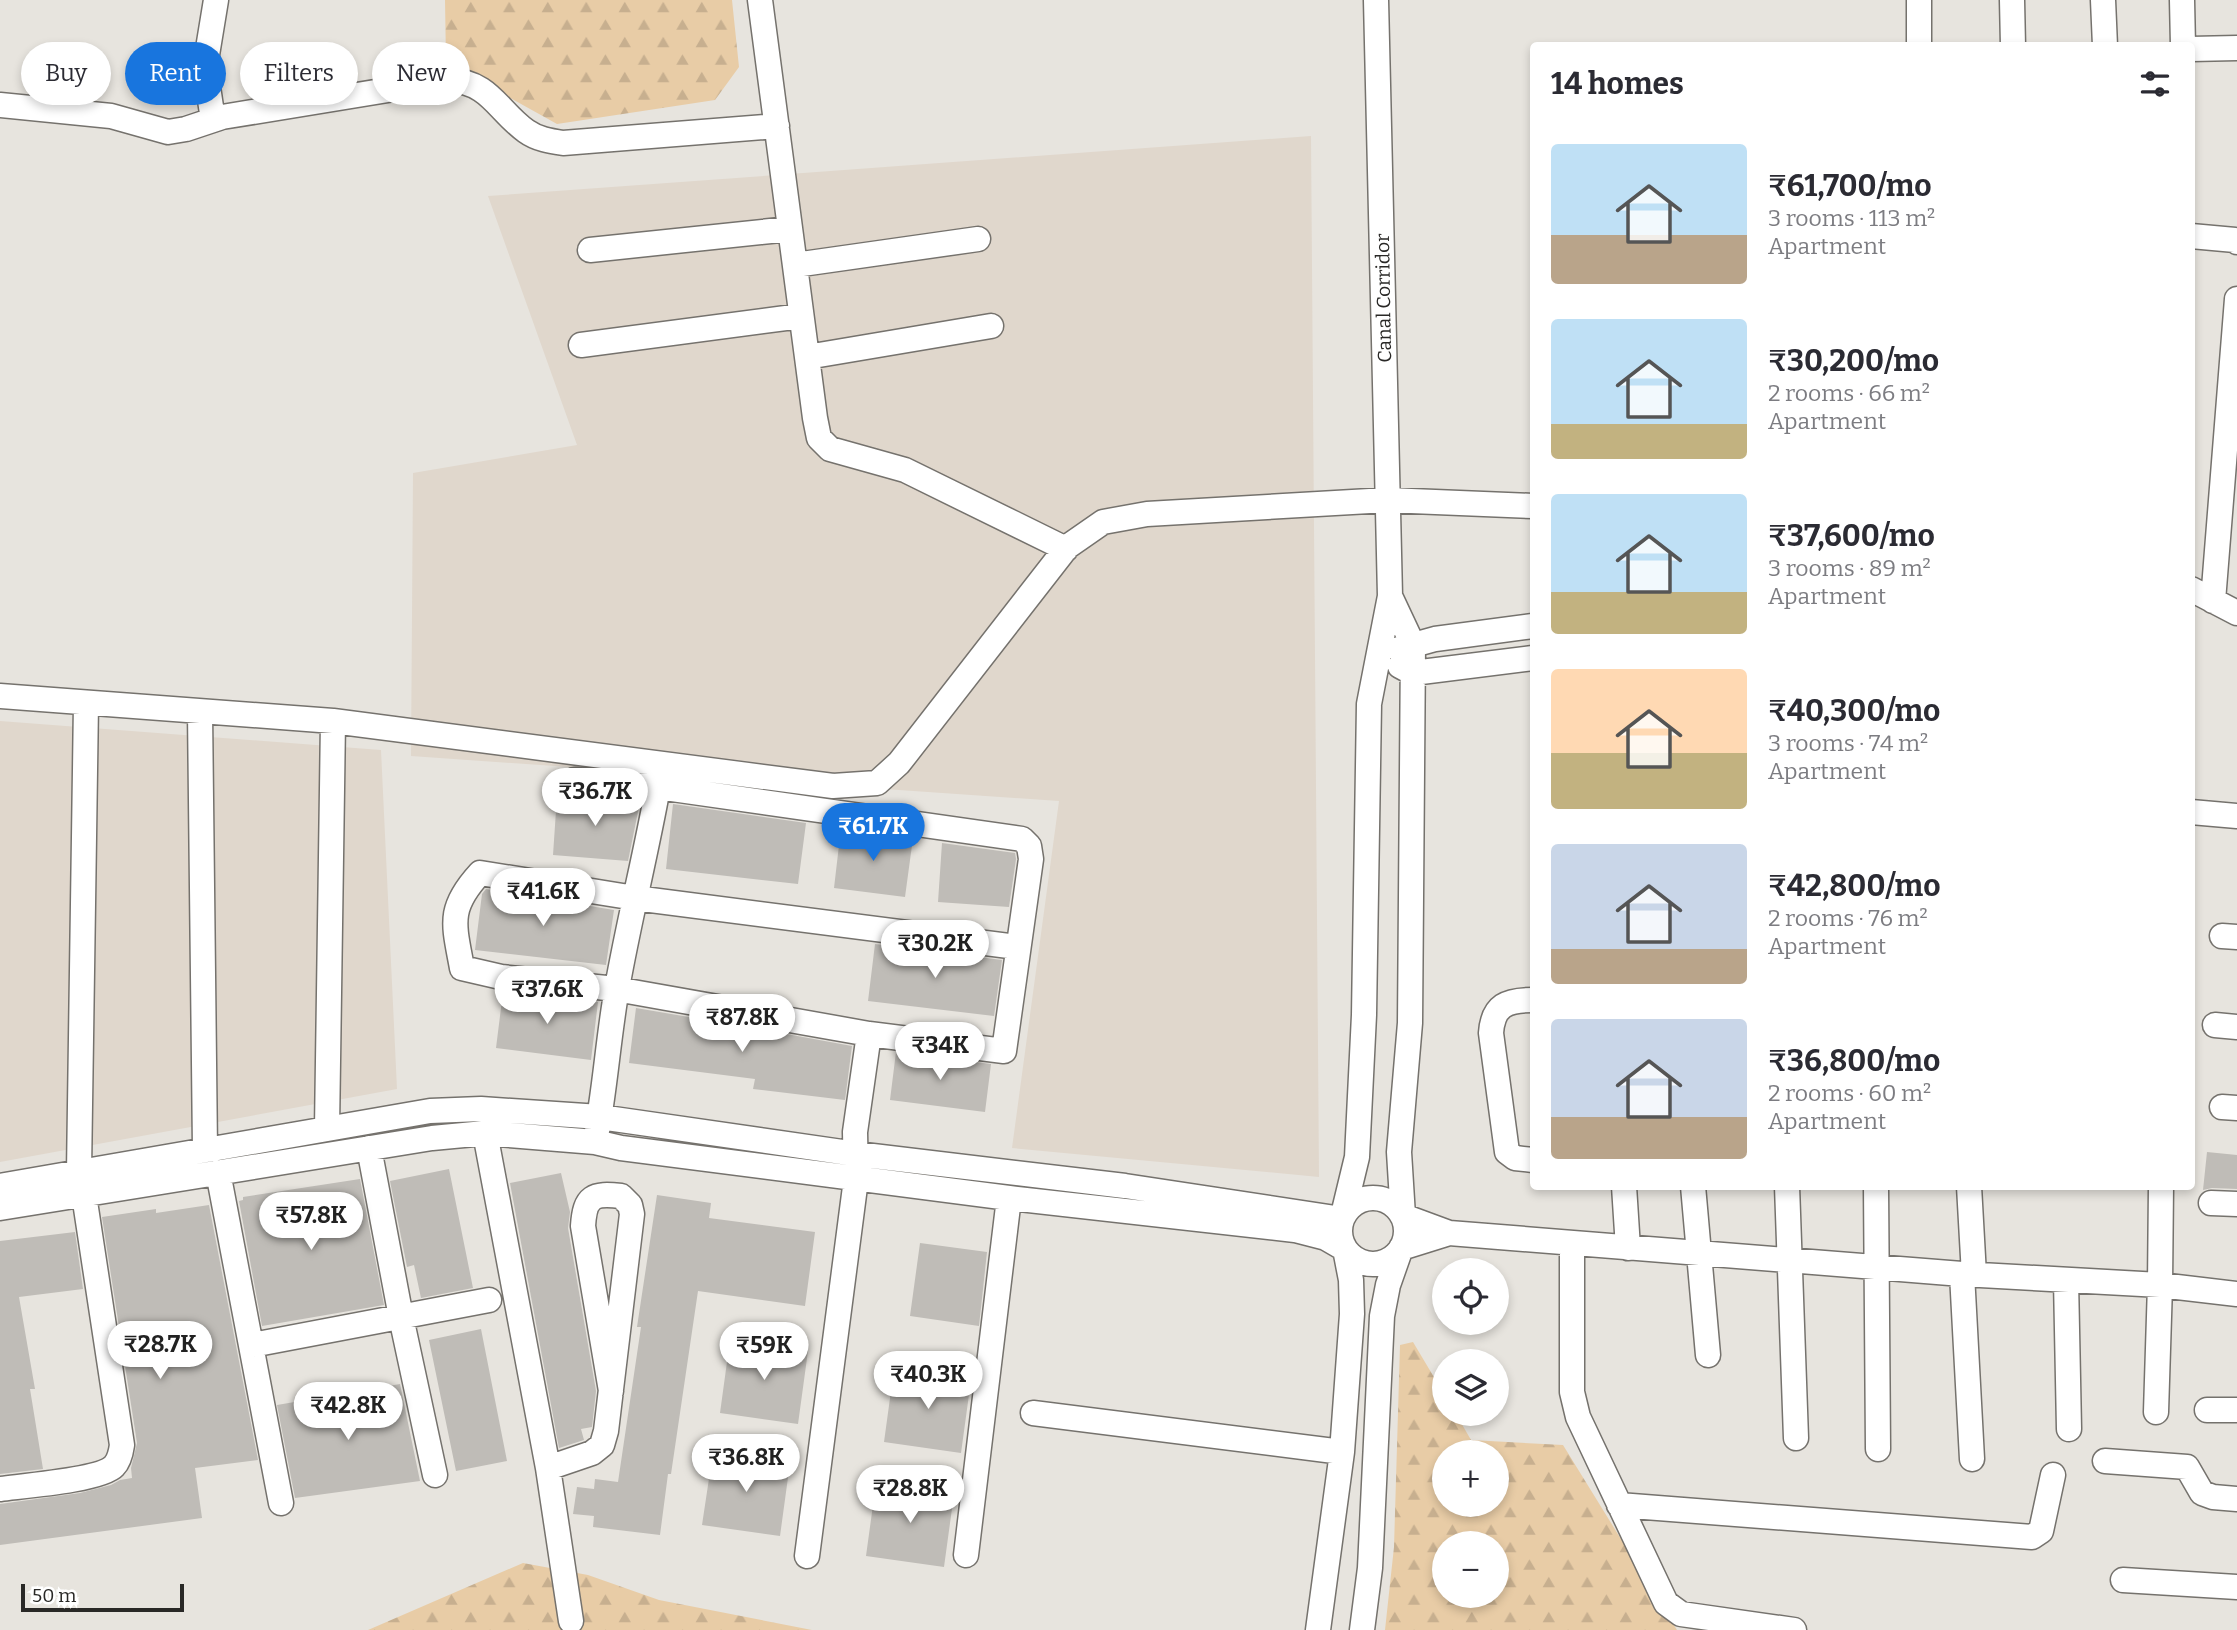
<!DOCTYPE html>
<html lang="en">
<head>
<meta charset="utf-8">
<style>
  body { margin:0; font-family:Bitter,serif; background:#f2f2f3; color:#2b2b33; height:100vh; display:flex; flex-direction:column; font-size:26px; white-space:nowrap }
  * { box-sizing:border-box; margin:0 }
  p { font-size:23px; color:#7c7c81 }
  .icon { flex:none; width:38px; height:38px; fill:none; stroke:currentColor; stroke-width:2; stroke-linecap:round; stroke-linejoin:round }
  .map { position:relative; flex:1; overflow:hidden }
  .panel { position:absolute; left:1530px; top:42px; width:665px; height:1148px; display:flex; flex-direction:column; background:#fff; border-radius:7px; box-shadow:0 4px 10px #0003 }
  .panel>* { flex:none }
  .top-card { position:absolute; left:21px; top:42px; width:665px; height:63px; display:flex; gap:14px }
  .tools { position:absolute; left:1432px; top:1258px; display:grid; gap:14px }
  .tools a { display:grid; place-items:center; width:77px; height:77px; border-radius:50%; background:#fff; box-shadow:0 4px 10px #0003; font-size:35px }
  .scale { position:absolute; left:21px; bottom:18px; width:163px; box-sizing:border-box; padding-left:7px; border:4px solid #292826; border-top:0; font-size:19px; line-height:24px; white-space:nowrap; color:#292826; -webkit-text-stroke:5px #fff; paint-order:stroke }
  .price { position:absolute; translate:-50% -60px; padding:0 16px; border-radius:24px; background:#fff; color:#222; font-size:23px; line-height:46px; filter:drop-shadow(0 2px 4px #0008) }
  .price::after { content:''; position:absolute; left:50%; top:42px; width:21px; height:16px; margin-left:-10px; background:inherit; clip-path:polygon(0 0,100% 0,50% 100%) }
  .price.selected { background:#1875de; color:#fff }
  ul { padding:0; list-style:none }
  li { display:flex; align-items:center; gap:21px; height:175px; padding:0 21px }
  li span { display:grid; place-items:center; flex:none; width:196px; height:140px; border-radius:7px; color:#555 }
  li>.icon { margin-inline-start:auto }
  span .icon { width:84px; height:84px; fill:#fffc; stroke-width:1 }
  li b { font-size:30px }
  h2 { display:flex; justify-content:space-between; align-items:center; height:84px; padding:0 21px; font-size:30px }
  .pill { padding:0 24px; border-radius:32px; background:#fff; box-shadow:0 4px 10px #0003; font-size:24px; line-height:63px }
  .pill.selected { background:#1875de; color:#fff }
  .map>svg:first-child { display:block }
  .built { fill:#e0d7cc }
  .forest { fill:url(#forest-firs); fill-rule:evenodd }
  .building { fill:#bfbcb7 }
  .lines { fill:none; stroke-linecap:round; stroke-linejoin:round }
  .minor-casing { stroke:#75726d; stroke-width:27 }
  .minor { stroke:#fff; stroke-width:24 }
  .labels { text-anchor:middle; stroke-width:7; stroke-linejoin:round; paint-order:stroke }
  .street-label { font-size:19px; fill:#292826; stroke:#fff }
</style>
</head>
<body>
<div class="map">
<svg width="2237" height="1630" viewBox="0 0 2237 1630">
  <defs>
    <pattern id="forest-firs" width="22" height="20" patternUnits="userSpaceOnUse" patternTransform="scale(1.75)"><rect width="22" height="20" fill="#e8cca6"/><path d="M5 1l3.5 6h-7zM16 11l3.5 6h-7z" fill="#c7af8f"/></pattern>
  </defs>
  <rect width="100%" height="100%" fill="#e7e4de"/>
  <path class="built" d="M1311,136L1319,1177L1012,1148L1059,801L411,756L413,473L577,445L488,196Z
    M0,721L381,750L397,1089L0,1162Z"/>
  <path class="forest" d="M445,0H732L739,67L715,100L557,124L446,62Z
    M1413,1342L1444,1394V1414H1456L1471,1440L1563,1445L1677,1630H1385L1394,1547L1400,1345ZM1444,1452H1496V1505H1444ZM1444,1544H1496V1596H1444Z
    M523,1563L588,1575L659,1600L812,1630H368Z"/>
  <path class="building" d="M557,796L640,802L628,861L553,855Z
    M673,804L806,823L798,884L666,869Z
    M841,828L913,838L905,897L834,888Z
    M942,843L1015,853L1016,859L1009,907L938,902Z
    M486,889L614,910L606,965L475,950L482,894Z
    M875,944L1002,960L994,1016L868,1001Z
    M503,992L598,1002L591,1060L496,1048Z
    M636,1008L730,1024V1027L781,1033L852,1046L845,1100L753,1089L755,1079L629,1063Z
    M896,1052L991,1064L985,1112L890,1100Z
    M2207,1152L2237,1155V1189L2212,1188L2203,1190Z
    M449,1169L473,1288L421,1298L414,1265L407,1267L390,1181Z
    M561,1173L570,1212L568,1228L596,1391L592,1427L581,1429L584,1440L559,1448L510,1183Z
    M360,1179L384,1305L262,1326L239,1201L243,1200V1197Z
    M657,1195L711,1203L709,1218L815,1232L805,1306L698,1291L671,1474H668L660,1535L593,1527L594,1516L573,1514L577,1487L594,1489L595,1479L618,1482L641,1327H637Z
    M209,1205L258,1460L195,1468L202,1518L0,1545V1504L80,1493L111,1485L120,1480L132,1478L131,1468L137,1443L102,1217L156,1209V1213Z
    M75,1232L83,1289L19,1297L35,1389H30L43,1469L0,1474V1241Z
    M920,1243L987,1252L979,1326L910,1316Z
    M481,1329L507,1461L456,1471L429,1340Z
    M730,1340L808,1351L798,1424L720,1413Z
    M894,1369L971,1380L961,1453L884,1442Z
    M400,1384L420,1481L295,1498L277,1405Z
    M713,1452L790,1463L780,1536L702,1525Z
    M876,1483L954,1494L944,1567L866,1556Z"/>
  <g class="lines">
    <defs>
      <path id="minor" d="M760,0L815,418L819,438L830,449L905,470L1066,549
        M1919,0V46
        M2012,0L2013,46
        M2103,0L2105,46
        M2182,0L2183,46
        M2191,49L2237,48
        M0,105L111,116L168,132L186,129L222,117L449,80C490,82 497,110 526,131C537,139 550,141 563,143L777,126
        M213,120L205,67L216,0
        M2191,236L2235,240L2237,242
        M590,250L790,229
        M795,265L978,239
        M581,345L801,316
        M807,357L991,326
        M2191,589L2237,613
        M1390,596L1413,645L1410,1023L1399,1152L1403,1216L1449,1233L1962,1274L2160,1285L2237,1294
        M2213,601L2237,299
        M1399,649L1435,639L1533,626
        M1400,666L1413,673L1533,658
        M0,696L333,721L833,786L877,783L899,763L1067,547L1103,522L1147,514L1387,500L1533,506
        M200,712L205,1150
        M574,780L658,787
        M2191,812L2237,816
        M2222,936L2237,937
        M1533,1000C1507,1000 1493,1005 1491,1033L1507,1152L1515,1158L1533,1160
        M2215,1025L2237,1027
        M2222,1107L2237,1108
        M327,1129L333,721
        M485,1133L548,1468L571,1621
        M595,1142C605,1091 608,1039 617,988C629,920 646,854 658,787L1022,839L1029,846L1031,859L1004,1051L869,1034L616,989L501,977L462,968C454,924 447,909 480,873L635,898L1017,947
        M369,1148L401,1317L435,1475
        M79,1172L86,703
        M218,1172L281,1503
        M0,1186L430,1111L481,1109L600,1117L856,1154L1125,1186L1342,1219L1357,1157L1364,1015L1369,704L1390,596L1376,0
        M1624,1186L1628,1248
        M1693,1186L1708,1355
        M1787,1186L1796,1438
        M1876,1186L1878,1449
        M1969,1186L1974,1275
        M1340 1231a33 33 0 1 1 66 0a33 33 0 1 1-66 0Z
        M2211,1203L2237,1204
        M0,1208L432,1138L485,1133L595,1142L621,1148L1009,1198L1295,1230L1326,1238L1345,1249L1351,1280L1352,1314L1342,1452L1318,1630
        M1572,1244V1392L1578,1417L1666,1603L1681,1614L1794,1630
        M1962,1274L1972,1459
        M2066,1280L2069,1429
        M252,1345L489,1300
        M2207,1410H2237
        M2156,1412L2160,1285L2161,1186
        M1033,1413L1342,1452
        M2105,1461L2187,1467L2202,1493L2213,1497L2237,1499
        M548,1468L592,1453L602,1445L606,1431L632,1214L630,1205L621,1196C593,1193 585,1196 583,1226L611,1391
        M0,1489C22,1486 101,1480 114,1466C119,1461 121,1452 122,1445L84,1195
        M1619,1505L2032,1537L2041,1531L2053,1475
        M966,1555L1009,1198
        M807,1556L856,1179L855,1132L869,1034
        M2123,1580L2237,1587
        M1362,1630L1370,1568L1382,1316L1388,1285L1401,1248L1449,1233"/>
    </defs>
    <use href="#minor" class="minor-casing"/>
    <use href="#minor" class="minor"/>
  </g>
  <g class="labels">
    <g class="street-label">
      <text transform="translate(1383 298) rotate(-91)" y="7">Canal Corridor</text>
    </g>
  </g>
</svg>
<div class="tools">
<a><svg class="icon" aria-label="locate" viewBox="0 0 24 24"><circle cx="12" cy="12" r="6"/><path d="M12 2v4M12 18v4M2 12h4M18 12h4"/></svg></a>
<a><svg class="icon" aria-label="layers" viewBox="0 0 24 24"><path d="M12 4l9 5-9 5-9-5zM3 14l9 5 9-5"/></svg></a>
<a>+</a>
<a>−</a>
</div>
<div class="scale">50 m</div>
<b class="price" style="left:595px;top:828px">₹36.7K</b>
<b class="price selected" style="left:873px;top:863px">₹61.7K</b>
<b class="price" style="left:543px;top:928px">₹41.6K</b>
<b class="price" style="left:935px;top:980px">₹30.2K</b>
<b class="price" style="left:547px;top:1026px">₹37.6K</b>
<b class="price" style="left:742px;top:1054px">₹87.8K</b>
<b class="price" style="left:940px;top:1082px">₹34K</b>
<b class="price" style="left:311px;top:1252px">₹57.8K</b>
<b class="price" style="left:160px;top:1381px">₹28.7K</b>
<b class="price" style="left:764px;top:1382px">₹59K</b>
<b class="price" style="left:928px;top:1411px">₹40.3K</b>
<b class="price" style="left:348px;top:1442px">₹42.8K</b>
<b class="price" style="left:746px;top:1494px">₹36.8K</b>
<b class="price" style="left:910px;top:1525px">₹28.8K</b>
<div class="top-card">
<a class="pill">Buy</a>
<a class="pill selected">Rent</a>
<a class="pill">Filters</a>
<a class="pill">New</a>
</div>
<section class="panel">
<h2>14 homes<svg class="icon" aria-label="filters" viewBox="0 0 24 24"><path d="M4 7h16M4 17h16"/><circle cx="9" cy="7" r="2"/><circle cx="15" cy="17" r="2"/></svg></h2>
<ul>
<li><span style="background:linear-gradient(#bfe0f5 65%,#b9a48a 0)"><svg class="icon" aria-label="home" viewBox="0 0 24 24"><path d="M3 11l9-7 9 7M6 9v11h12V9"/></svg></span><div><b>₹61,700/mo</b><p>3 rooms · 113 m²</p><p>Apartment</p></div></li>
<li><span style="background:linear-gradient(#bfe0f5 75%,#c2b280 0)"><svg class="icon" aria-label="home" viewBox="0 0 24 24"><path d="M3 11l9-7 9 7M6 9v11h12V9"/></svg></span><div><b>₹30,200/mo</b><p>2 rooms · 66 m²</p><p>Apartment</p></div></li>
<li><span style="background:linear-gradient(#bfe0f5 70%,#c2b280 0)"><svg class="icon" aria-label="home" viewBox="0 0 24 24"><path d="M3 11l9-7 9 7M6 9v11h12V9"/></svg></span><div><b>₹37,600/mo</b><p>3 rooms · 89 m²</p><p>Apartment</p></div></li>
<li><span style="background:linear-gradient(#ffd9b3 60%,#c2b280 0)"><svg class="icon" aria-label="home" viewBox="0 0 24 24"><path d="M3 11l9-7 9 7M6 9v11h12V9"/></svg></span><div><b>₹40,300/mo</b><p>3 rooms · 74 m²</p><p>Apartment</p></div></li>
<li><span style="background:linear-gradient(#c9d6e8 75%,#b9a48a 0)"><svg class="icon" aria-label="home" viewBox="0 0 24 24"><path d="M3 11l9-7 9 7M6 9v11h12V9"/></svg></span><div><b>₹42,800/mo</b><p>2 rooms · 76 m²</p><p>Apartment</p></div></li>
<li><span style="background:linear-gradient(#c9d6e8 70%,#b9a48a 0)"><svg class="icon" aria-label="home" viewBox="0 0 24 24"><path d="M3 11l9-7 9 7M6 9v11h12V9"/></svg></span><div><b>₹36,800/mo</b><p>2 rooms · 60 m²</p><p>Apartment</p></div></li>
</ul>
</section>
</div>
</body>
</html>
